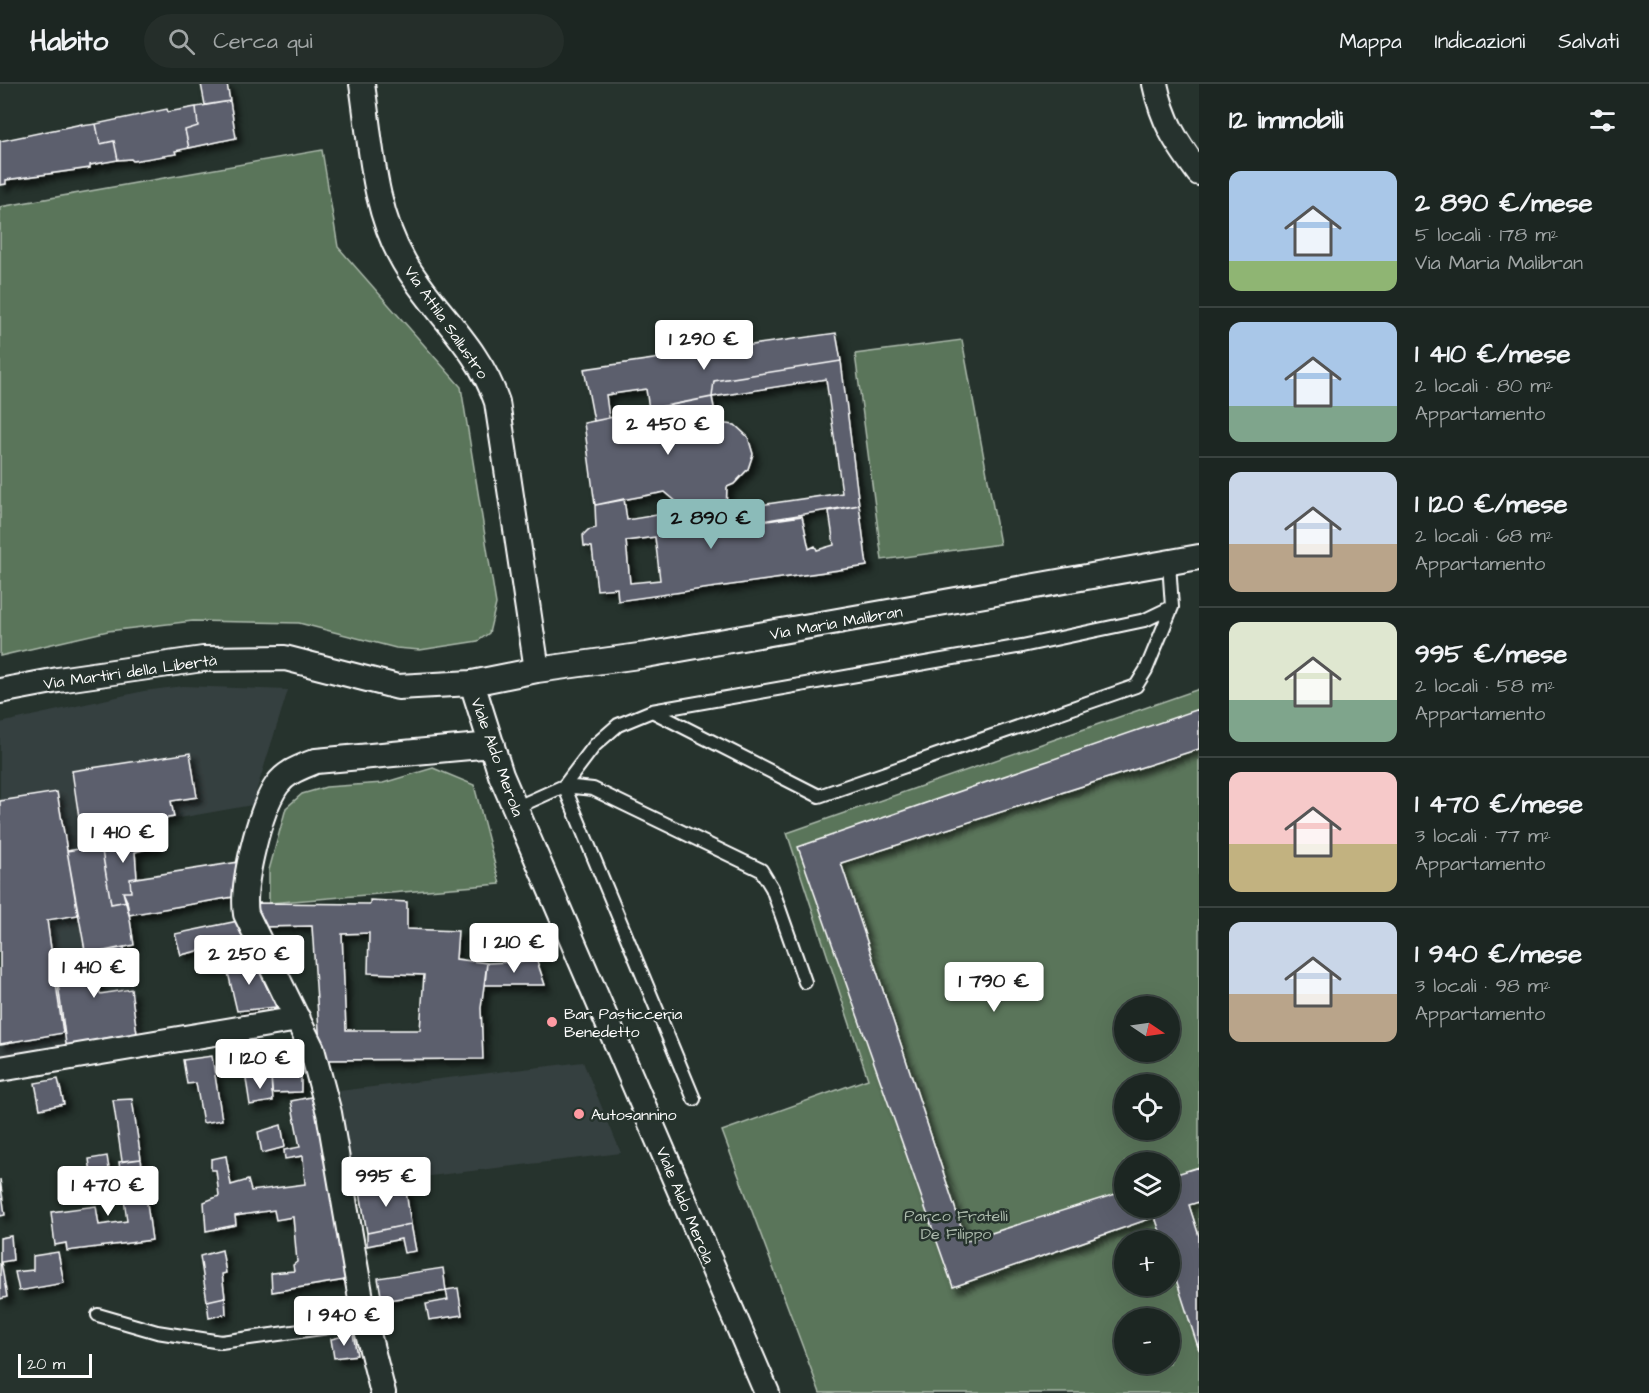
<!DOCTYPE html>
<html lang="it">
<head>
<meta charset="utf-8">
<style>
  body { margin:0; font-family:"Architects Daughter",sans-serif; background:#252e2a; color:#f1f3f6; height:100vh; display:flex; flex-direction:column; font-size:22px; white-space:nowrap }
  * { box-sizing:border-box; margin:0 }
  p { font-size:20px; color:#a0a5a5 }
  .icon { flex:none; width:33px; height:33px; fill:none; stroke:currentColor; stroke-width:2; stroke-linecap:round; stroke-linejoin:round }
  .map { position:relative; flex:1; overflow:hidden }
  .panel { display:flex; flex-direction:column; background:#1c2622; width:450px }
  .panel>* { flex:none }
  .needle { width:39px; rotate:103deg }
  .buttons { position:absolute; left:1114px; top:912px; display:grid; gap:12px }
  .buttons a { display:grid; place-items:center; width:66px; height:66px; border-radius:50%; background:#1c2622; box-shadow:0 6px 24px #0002,0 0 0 2px #3a4340; font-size:30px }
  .scale { position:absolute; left:18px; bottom:15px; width:74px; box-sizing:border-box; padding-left:6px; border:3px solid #fff; border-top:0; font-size:16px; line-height:21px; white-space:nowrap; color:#fff; -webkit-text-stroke:4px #26332d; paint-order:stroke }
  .price { position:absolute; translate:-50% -51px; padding:0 14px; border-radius:6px; background:#fff; color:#222; font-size:20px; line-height:39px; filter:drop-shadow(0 2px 3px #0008) }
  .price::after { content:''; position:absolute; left:50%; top:36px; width:18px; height:14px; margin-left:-9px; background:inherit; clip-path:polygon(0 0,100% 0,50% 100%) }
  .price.selected { background:#8bbbb9; color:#111 }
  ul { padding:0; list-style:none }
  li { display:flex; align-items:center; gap:18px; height:150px; padding:0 30px }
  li+li { border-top:2px solid #3a4340 }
  li span { display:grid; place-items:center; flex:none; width:168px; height:120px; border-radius:12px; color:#555 }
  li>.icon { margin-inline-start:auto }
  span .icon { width:72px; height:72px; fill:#fffc; stroke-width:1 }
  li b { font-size:26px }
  h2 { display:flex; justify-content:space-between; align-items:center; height:72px; padding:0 30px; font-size:26px }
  header { display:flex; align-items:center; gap:36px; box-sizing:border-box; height:84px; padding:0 30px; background:#1c2622; border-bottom:2px solid #3a4340 }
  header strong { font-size:28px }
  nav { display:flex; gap:33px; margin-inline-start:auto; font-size:21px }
  .search { width:420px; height:54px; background:#252e2a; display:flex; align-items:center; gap:15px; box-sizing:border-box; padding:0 21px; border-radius:33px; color:#a0a5a5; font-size:22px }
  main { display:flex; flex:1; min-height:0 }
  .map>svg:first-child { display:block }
  .built { fill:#364040 }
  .green { fill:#5a745a; stroke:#acbaac; stroke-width:1.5; fill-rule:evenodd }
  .building { fill:#5c5f6d; stroke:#fff; stroke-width:1.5; fill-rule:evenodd; filter:url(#shadow) }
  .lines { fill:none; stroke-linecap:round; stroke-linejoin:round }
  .service-casing { stroke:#fff; stroke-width:16 }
  .minor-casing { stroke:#fff; stroke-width:28 }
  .service { stroke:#26332d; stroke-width:12 }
  .minor { stroke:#26332d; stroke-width:24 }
  .poi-dot { fill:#ff9aa2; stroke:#26332d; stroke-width:2 }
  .labels { text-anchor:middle; stroke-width:5; stroke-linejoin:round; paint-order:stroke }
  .street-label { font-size:16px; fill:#fff; stroke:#26332d }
  .poi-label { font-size:16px; fill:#fff; stroke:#26332d; text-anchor:start }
  .park-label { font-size:16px; fill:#acbaac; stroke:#26332d }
</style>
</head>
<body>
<header>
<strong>Habito</strong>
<div class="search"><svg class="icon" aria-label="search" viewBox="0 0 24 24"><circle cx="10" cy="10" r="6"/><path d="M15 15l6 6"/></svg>Cerca qui</div>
<nav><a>Mappa</a><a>Indicazioni</a><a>Salvati</a></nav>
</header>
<main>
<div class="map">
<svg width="1199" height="1309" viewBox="0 0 1199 1309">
  <defs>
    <filter id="shadow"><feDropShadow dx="5.5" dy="5.5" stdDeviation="3" flood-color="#0009"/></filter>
  </defs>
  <rect width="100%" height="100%" fill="#26332d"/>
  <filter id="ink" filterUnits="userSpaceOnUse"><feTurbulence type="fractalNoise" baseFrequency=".0167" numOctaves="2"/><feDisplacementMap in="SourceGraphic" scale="12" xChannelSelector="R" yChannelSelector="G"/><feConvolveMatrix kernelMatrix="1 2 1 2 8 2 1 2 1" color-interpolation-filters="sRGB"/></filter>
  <g filter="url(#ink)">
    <path class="built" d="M183,602L288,606L252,721L101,748L143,954L0,977V639L144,607Z
      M583,978L621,1069L355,1101L339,1007Z"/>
    <path class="green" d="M322,66L338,163L461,303L496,520L489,549L478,557L420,566L396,564L299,539L193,537L108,547L0,572V123Z
      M962,256L1000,460L882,476L855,270Z
      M1199,605V1309H820L722,1047L868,995L787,749ZM1125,922H1170V968H1125ZM1125,1000H1170V1046H1125ZM1125,1078H1170V1124H1125ZM1125,1156H1170V1202H1125ZM1125,1234H1170V1280H1125Z
      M433,684L474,701L500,800L269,819V786L286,724L302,710L326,703L383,699Z"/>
    <path class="building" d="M201,0H227L230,17L205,21Z
      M230,17L236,54L189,64L185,46L198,42L196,23Z
      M196,23L198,42L185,46L189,64L175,67L176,70L133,77L131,75L118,76L114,57L100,60L96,40L167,25L168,28Z
      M82,40V42L96,40L100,60L114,57L118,76L90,81V84L6,96V100L0,101V57Z
      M836,249L841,277L714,297L712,313L649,325L646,305L606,311L609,334L594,337L584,285Z
      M841,277L859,421L731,442L726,426L842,409L826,295L712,313L714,297Z
      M712,313L717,339L735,341L748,353L753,370L748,385L734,400L727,403L726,426L691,430L665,408L595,421L584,339Z
      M624,415L627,436L663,430L683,423L691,430L726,426L731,442L802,432L809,465L815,462L817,466L834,461L829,427L859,421L867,482L618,517L617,504L597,506L592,463L584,462L583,451L588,446L596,444L595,421ZM655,453L660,496L630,499L626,457Z
      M1199,625V665L841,779L966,1157L1125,1107V1124H1170V1092L1199,1083V1118L1189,1121L1199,1152V1266L1170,1177V1156H1163L1155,1133L953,1203L798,763Z
      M190,669L197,713L171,717L174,733L81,747L72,687Z
      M57,708L78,831L47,836L63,949L0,960V717Z
      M155,750L157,762L135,768L137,794L130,795L131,808H123L127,817L111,820L101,761Z
      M101,761L111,820L127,817L134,861L86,872L67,767Z
      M239,778L233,813L129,831L123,808H131L130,795Z
      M370,816L407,818V845L458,847L456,875L487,879L481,924L483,975L321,976L312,842L260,843L255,819L370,820ZM369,849L368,889L424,891L420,946H346L342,850Z
      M238,837L244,861L236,864L239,876L208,885L202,866L181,871L175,850Z
      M124,863L128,889L97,893L100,910L131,905L137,950L99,955L100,960L67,967L55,877Z
      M252,872L276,923L237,927L226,880Z
      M537,877L545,901H485L487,879Z
      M212,972L222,1036L203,1039L196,999L187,1000L183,976Z
      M301,989V1008L272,1009L271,992Z
      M271,992L273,1017L250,1021L246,995Z
      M58,995L64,1020L40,1025L35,999Z
      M316,1012L333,1079L345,1196L272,1208L271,1189L294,1187L293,1181L297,1178L293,1133L276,1136L274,1126L235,1132L236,1141L206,1147L204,1118L219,1112L216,1086H211V1075L226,1072L231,1101L248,1096L251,1107L305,1100L303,1072L285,1075L284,1066L300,1063L291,1017Z
      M132,1015L141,1075L122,1077L113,1016Z
      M281,1041L285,1063L262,1069L258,1048Z
      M107,1072L109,1085L103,1088L106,1101L93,1103L89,1075Z
      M141,1075L152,1156L67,1167L66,1159L55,1161L51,1128L96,1122L99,1141L127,1137L119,1078Z
      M0,1095L5,1131L0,1132Z
      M405,1101L411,1140L367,1149L360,1108Z
      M411,1140L416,1167L404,1169L401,1155L367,1162V1149Z
      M11,1152L13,1176L1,1178L7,1213L0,1215V1154Z
      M222,1166L226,1189L222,1190L225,1213L207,1217L200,1172Z
      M58,1168L64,1199L19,1207L15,1188L33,1186V1172Z
      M443,1184L446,1207L382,1217L378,1194Z
      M458,1204L462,1231L429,1236L426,1220L448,1216L446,1206Z
      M225,1213L226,1230L209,1234L207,1217Z
      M353,1250L357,1271L334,1274L331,1255Z"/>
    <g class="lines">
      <defs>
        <path id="service" d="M652,627L819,712L1136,602L1146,586L1172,523L1169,479
          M515,724L564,702L595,661L618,641L652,627L1022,562L1145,536L1172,523
          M694,1015L564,702L593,705L761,786L772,804L805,898
          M98,1231L157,1248L221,1258L365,1238"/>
        <path id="minor" d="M362,0C371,59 373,125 404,178C432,226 479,263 497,318L537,586
          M1155,0C1163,38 1176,58 1199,89
          M472,599L501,691L767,1309
          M0,607L58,596L203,575L285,574L398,603L472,599L537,586L646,571L1199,473
          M0,985L298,935
          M383,1309L365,1238L329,1029L312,965L246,830C241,801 260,725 277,701C287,687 302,683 316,677L492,661"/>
      </defs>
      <use href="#service" class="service-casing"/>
      <use href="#minor" class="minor-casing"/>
      <use href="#service" class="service"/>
      <use href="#minor" class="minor"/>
    </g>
  </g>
  <g class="poi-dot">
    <circle cx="552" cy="938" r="6"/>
    <circle cx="579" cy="1030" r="6"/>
  </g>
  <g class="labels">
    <g class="street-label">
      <text transform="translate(447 238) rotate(55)" y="6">Via Attila Sallustro</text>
      <text transform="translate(836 538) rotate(-10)" y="6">Via Maria Malibran</text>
      <text transform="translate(130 587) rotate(-8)" y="6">Via Martiri della Libertà</text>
      <text transform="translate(498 673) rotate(70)" y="6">Viale Aldo Merola</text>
      <text transform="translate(686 1121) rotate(67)" y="6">Viale Aldo Merola</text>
    </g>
    <g class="poi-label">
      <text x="564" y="935">Bar Pasticceria<tspan x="564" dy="18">Benedetto</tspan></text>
      <text x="591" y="1036">Autosannino</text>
    </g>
    <g class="park-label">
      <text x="956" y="1137">Parco Fratelli<tspan x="956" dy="18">De Filippo</tspan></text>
    </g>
  </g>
</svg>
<div class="buttons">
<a><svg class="needle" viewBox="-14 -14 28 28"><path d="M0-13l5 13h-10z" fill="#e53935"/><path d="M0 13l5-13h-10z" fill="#a0a5a5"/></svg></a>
<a><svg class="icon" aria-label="locate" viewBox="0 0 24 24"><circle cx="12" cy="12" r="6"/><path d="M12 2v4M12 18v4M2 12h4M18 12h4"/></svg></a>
<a><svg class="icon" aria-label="layers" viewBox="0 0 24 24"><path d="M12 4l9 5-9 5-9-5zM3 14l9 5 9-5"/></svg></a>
<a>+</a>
<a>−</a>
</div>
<div class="scale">20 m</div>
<b class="price" style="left:704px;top:287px">1 290 €</b>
<b class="price" style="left:668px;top:372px">2 450 €</b>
<b class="price selected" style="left:711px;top:466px">2 890 €</b>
<b class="price" style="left:123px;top:780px">1 410 €</b>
<b class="price" style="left:514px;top:890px">1 210 €</b>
<b class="price" style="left:249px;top:902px">2 250 €</b>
<b class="price" style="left:94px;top:915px">1 410 €</b>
<b class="price" style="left:994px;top:929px">1 790 €</b>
<b class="price" style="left:260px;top:1006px">1 120 €</b>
<b class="price" style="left:386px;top:1124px">995 €</b>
<b class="price" style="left:108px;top:1133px">1 470 €</b>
<b class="price" style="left:344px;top:1263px">1 940 €</b>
</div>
<section class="panel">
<h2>12 immobili<svg class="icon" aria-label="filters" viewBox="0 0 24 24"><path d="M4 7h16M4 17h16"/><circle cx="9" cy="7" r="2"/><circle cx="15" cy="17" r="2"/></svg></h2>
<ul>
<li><span style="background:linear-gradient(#a9c7e8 75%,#8fb573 0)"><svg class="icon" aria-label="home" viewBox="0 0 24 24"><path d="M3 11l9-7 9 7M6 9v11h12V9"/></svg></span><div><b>2 890 €/mese</b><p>5 locali · 178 m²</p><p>Via Maria Malibran</p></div></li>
<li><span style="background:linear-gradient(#a9c7e8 70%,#7fa58c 0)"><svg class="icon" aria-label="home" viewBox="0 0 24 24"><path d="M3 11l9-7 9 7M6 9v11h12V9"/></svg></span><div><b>1 410 €/mese</b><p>2 locali · 80 m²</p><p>Appartamento</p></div></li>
<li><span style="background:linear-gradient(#c9d6e8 60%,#b9a48a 0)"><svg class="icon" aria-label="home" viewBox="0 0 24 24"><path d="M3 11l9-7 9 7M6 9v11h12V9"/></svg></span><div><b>1 120 €/mese</b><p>2 locali · 68 m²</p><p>Appartamento</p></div></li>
<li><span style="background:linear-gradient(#dfe7d0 65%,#7fa58c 0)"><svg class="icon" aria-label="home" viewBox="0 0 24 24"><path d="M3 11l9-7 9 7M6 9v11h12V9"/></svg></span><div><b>995 €/mese</b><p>2 locali · 58 m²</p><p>Appartamento</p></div></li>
<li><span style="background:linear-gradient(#f6c9c9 60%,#c2b280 0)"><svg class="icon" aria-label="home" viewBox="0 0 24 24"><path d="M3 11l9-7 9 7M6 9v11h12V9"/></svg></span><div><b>1 470 €/mese</b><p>3 locali · 77 m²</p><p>Appartamento</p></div></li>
<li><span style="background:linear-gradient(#c9d6e8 60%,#b9a48a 0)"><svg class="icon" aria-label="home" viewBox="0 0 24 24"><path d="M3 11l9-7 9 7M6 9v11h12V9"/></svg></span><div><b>1 940 €/mese</b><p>3 locali · 98 m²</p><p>Appartamento</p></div></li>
</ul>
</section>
</main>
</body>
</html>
